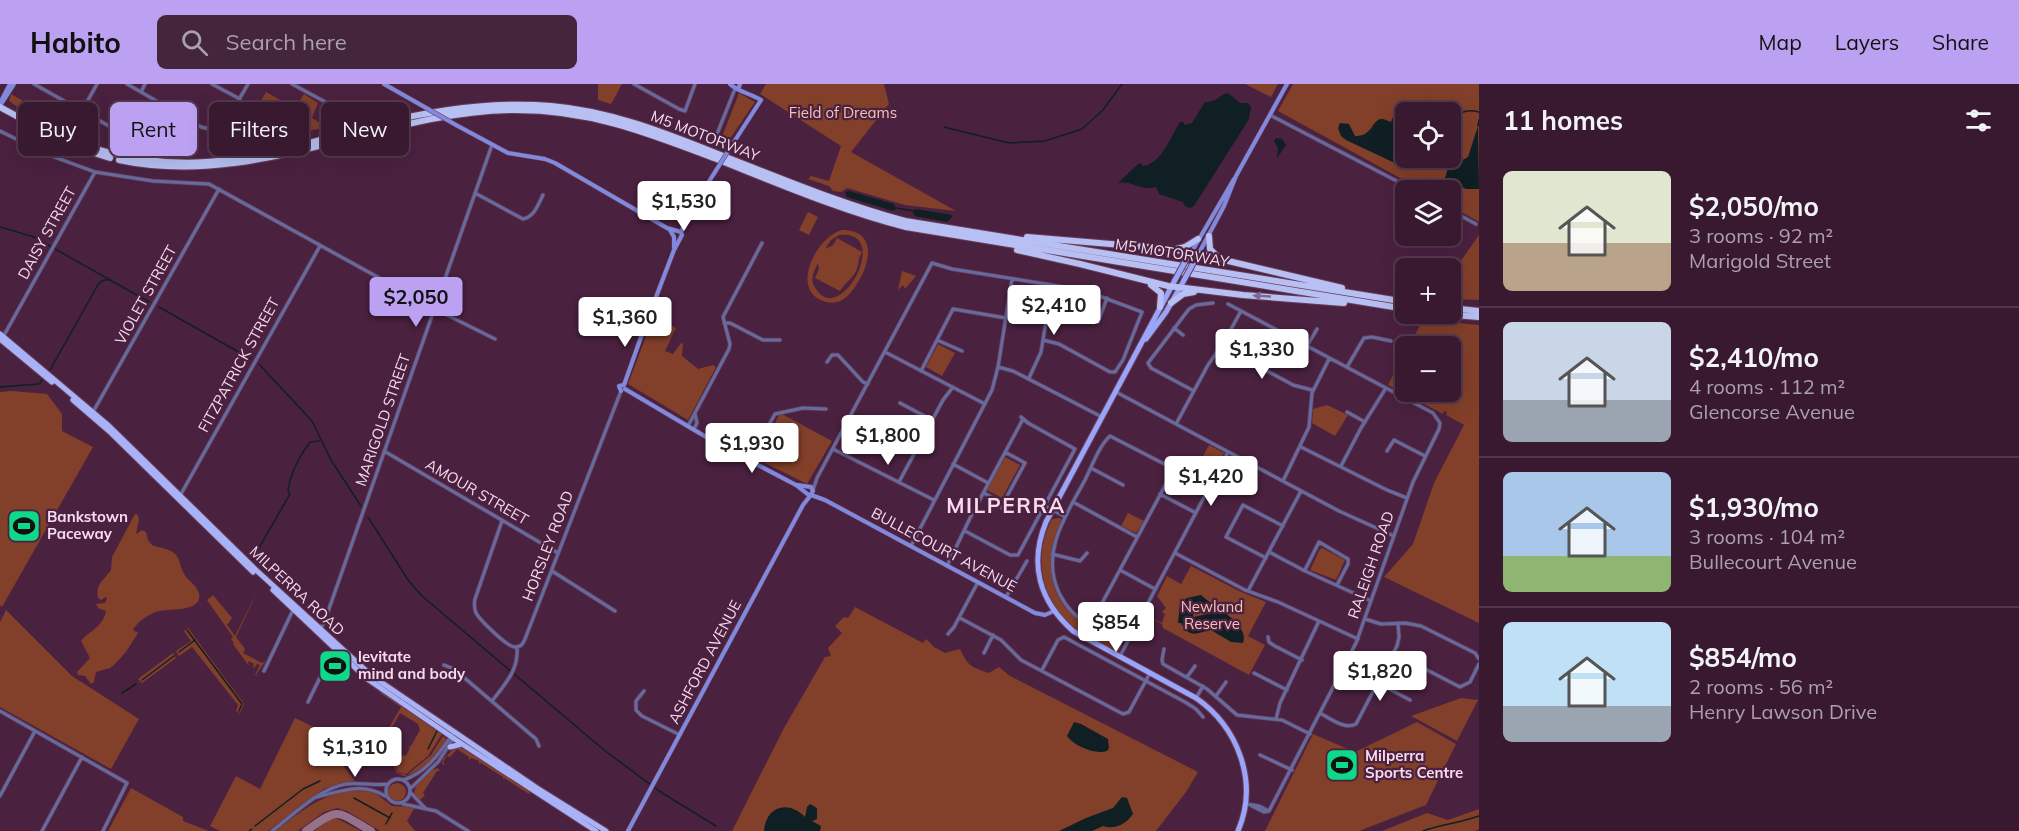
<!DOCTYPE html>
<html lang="en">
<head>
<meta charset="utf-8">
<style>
  body { margin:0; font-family:Mulish,sans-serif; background:#43263c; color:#f1f3f6; height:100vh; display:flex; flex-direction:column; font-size:22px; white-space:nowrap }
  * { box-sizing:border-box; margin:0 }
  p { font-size:20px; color:#aba0ab }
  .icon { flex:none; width:33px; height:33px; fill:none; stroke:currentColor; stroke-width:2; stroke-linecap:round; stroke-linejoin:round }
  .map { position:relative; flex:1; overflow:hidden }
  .side { display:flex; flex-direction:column; background:#381930; width:540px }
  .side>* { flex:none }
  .guide { position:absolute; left:18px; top:18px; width:570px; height:54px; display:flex; gap:12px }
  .tools { position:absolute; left:1395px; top:18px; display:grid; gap:12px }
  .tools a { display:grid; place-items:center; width:66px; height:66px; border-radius:9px; background:#381930; box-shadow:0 6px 24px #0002,0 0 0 2px #52384c; font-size:30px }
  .price { position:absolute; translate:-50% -51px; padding:0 14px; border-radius:6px; background:#fff; color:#222; font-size:20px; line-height:39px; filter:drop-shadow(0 2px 3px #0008) }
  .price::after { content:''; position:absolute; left:50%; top:36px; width:18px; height:14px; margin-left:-9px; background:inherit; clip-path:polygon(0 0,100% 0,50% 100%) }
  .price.selected { background:#bca0f2; color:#111 }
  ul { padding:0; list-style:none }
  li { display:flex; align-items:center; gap:18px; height:150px; padding:0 24px }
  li+li { border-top:2px solid #52384c }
  li span { display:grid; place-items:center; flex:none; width:168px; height:120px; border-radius:9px; color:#555 }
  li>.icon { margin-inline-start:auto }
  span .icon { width:72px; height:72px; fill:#fffc; stroke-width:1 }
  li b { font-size:26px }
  h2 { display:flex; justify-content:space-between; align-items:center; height:72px; padding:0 24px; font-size:26px }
  .pill { padding:0 21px; border-radius:9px; background:#381930; box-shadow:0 6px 24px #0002,0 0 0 2px #52384c; font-size:21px; line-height:54px }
  .pill.selected { background:#bca0f2; color:#111 }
  header { display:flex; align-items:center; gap:36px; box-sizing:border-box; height:84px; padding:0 30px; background:#bca0f2; color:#111 }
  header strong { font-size:28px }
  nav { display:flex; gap:33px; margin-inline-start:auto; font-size:21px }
  .search { width:420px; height:54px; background:#43263c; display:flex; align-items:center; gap:15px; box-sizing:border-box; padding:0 21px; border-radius:9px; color:#aba0ab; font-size:22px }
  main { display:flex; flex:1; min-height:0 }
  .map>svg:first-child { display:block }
  .green { fill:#823f29; fill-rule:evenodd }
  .water { fill:#0f1f24; fill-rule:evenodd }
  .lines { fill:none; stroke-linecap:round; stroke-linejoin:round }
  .stream { stroke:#0f1f24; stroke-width:1.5 }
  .taxiway { stroke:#95718a; stroke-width:8 }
  .minor-casing { stroke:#673f5c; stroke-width:4.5 }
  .secondary-casing { stroke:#673f5c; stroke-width:5 }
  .primary-casing { stroke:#673f5c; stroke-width:7 }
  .trunk-casing { stroke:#673f5c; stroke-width:7 }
  .motorway-casing { stroke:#673f5c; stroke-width:8 }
  .minor { stroke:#656b9f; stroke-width:3 }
  .secondary { stroke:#8189dc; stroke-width:4 }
  .primary { stroke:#9aa4f9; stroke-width:5 }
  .trunk { stroke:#a9b2f6; stroke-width:5 }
  .motorway { stroke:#b8c0f3; stroke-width:6 }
  .secondary-bridge-casing { stroke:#673f5c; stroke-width:5; stroke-linecap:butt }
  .primary-bridge-casing { stroke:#673f5c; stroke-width:7; stroke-linecap:butt }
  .secondary-bridge { stroke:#8189dc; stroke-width:4 }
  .primary-bridge { stroke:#9aa4f9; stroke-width:5 }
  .oneway { fill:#7c6991 }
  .labels { text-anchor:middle; stroke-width:4.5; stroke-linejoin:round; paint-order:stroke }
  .park-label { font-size:15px; fill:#f5c3b4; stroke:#4b2140 }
  .street-label { font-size:15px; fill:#f7dbed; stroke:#4b2140 }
  .poi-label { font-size:15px; font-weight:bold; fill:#f7dbed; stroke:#4b2140; text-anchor:start }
  .district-label { font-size:21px; font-weight:bold; letter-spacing:1.5px; fill:#f7dbed; stroke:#4b2140 }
</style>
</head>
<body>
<header>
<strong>Habito</strong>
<div class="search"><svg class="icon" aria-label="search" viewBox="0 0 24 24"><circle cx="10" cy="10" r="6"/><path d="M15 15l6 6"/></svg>Search here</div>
<nav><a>Map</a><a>Layers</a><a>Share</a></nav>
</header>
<main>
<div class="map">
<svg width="1479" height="747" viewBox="0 0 1479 747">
  <rect width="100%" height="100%" fill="#4b2140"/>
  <path class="green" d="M598,0H622L611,20L598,16Z
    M766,0H884L889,20L851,68L956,127L905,121L847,104L841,108L833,107L829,102L808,95L811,92L829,97L841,62L760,10Z
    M1245,0H1278L1271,13Z
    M1293,0H1479V138L1451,122L1450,106H1422L1278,27ZM1406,28H1450V74H1406Z
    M266,8L295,24L304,10L318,19L312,34L327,43L235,63L244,47L230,39L234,33L248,41Z
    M739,9L755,18L727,59L720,58Z
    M11,10L84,52C57,44 32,34 9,17Z
    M162,43L184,55L177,67H162L158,64L166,50L160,47Z
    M808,128L818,133L809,151L799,146Z
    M842,146C873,146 872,172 861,193C852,208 843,224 823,217C789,205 818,151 842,146ZM839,151C893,144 841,244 816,205C809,196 814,187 818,179L819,185L815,194L840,207C845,199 853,194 856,187C859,181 858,175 862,168L837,154L833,161L825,165L831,156Z
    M1479,151V216L1451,215V191Z
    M902,187L916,192L905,205L903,201L898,206Z
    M1057,205L1087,211L1077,239L1052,225L1055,206Z
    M654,231L676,244L665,267L673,270L681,259L683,260L682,272L698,285L713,281L716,283L688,336L628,300Z
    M1423,236L1479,241V539L1384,493L1413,460L1434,399L1464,341L1446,331L1447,328L1444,327L1443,330L1388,301L1405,268L1406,308H1450V262H1409Z
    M938,260L955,269L942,292L926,283Z
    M12,307L47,310L62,330V347L93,363L2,523L0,521V308Z
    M1327,321L1348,331L1335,352L1312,339L1313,325Z
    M780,329L832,357L807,400L757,375Z
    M1209,361L1224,369L1218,383L1202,374Z
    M1005,373L1020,381L1002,414L987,406Z
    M1128,429L1144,437L1136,449L1121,442Z
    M135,430H137L139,435L136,450L142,446L146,448L148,456L152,461C161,465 175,464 179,476C181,483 182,487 186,493C190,497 196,502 198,507C207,528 169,525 159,527C150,529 137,538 133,546L138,549L126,568L115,580L110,584L96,588L94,598L91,600L85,592L78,591L77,588L90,574L81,557C90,546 103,543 106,527L98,524L96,520L105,519L107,514L106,513L101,516L98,514C95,500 104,496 111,486L112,473Z
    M1060,434L1062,436C1046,471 1044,510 1079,536C1092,546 1108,553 1122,561L1118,569C1104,561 1090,555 1077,546C1041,522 1032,472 1052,435Z
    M1322,464L1345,476L1336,496L1310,486L1320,465Z
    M1191,482L1239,507L1266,518L1248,552L1265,561L1249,591L1163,544L1162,540L1146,532L1162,539L1165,530L1162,528L1166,524L1157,512L1167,492L1181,500Z
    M260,502L236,553L245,565L243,569L262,579L266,576L256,591L259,594L255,591L260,581L257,580L254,584L253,583L254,580L249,577L248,579L249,582L233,560L234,559L232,556L230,557L233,553L207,516L213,511L232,534L227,541L235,552Z
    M855,523L923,559L926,555L934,563L945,569L960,565C968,582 971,583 989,589L999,583L1010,592L1198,688L1186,708L1156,747H732L784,644L825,573L831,572L828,564L842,549L835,542L844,533L848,534Z
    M6,526L72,592L139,635L111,685L0,623V538Z
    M188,544L244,620L240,629L236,627L238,621L192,563L179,572L176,567L191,557L184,547Z
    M173,569L176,574L142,599L138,595Z
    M381,608L442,650L428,672L406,690L399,688L394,679L403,671L406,672L410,664L408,663L411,662L420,646L418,640L400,629L389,649H386L401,623L380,609Z
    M1461,614L1478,616L1457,657L1411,632Z
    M295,634L324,648L322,654L355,697L338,700L324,705L268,747H220L210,742L236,692L260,705Z
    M1417,638L1456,660L1426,721L1359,747H1265L1313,650L1355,668Z
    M443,652L447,656C437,670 422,689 404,692L397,689L392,679L399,689L407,691L431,671Z
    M456,663C472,664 514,696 530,707L529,710L504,694L503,696V693L481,679L479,680V677L471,674L469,676V673L457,665L450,673L447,672L443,678L445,681L442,680L443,675Z
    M438,684L440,687H437L423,709L425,711L419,717L414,710L416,701L432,686Z
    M388 708a9 9 0 1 1 18 0a9 9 0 1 1-18 0Z
    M131,704L183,733V737L209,747H108Z
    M353,706L374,708L392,722L415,723L407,737L415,747H380L347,727L337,724L324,728L298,747H275C302,727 319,711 353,706Z
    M1479,725V745L1475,747H1382L1427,729L1448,736Z
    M336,734L361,747H314L329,735Z"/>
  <path class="water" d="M1228,9L1240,19H1248L1251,23L1249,35L1194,122L1190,124L1185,122L1183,118L1159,110L1156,103C1139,107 1132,96 1118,99L1137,81L1141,79L1142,82C1161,81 1171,52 1180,38H1183L1185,41L1192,39L1205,18C1219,18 1219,10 1228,9Z
    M1405,32L1406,74H1423L1419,78L1407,82L1404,78L1399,81L1346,56L1341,52L1338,44L1340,39L1349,40L1355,52C1372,53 1372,36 1381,35C1385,35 1388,37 1391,38L1393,33Z
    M1478,42L1479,105H1466L1445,94L1448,84L1468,73Z
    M1276,54L1282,55L1286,61L1277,74L1278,64L1274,57Z
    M849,107L894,120L896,125L893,127L847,113L845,108Z
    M915,125L952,131V133L947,138L915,132L913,129Z
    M1201,511C1213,523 1250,539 1243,559L1231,558L1211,546C1197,549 1190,555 1181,539H1178L1180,519L1187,514ZM1200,517L1210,528L1207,530L1194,533L1192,528Z
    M1074,638L1081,640L1108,655L1109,664L1107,667C1095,671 1074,662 1067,652Z
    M1122,713L1127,714L1133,730C1126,740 1115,746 1103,742L1092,747H1059L1086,734L1113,724Z
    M810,720L817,724V735L812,737L821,742L820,747H764C766,722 788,716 805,733L807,723Z"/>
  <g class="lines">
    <path class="stream" d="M1450,35C1460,28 1468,25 1479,28
      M1478,42L1479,36
      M944,43L1009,59L1045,57L1082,45L1103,26L1122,0
      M896,124L914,127
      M0,143L34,153L149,218
      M159,223L251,275
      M259,280L312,337L331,376L361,422
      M50,286L99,199L104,196H111
      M40,299L42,296
      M0,303L39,300
      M368,433L408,496L422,512L604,666L659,707L716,742
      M252,476L290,410L288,407C290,389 299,373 310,358L319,357
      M187,546L242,620L239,627
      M179,568L195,556
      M142,596L174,572
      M122,609L136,600
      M428,665L437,647
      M354,714L390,734
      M386,740L392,729
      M255,742L303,705L320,697
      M249,747L252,745
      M1423,747C1441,740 1460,739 1479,732"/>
    <path class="taxiway" d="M306,747C340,722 336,727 371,747"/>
    <defs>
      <path id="minor" d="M34,0L141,60
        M127,0L141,8L145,0
        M212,0L240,15
        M292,0L331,21L351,22
        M634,0L679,25L685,27L695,0
        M141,8L201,43L214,46L226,38L248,0
        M82,27L97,0
        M1270,31L1414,106
        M0,47L49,71L95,88L153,97L209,100L432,223L436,221L437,226L495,255
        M717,50L735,5
        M475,109L523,135C534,133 538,121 543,111
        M1450,126L1476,140
        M1228,220L1433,329L1440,339L1439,345L1413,398L1356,559L1269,727
        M1098,238L1107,214
        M724,239H730L763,256H780
        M1174,244L1183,251
        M3,253L95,88
        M937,256L962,267
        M1221,262L1293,301L1312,306
        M1307,262L1317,245
        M885,268L985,320
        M827,278L832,271H838L863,298L868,300
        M998,283L1013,287L1102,333
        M1347,283L1364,254L1372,253L1391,257
        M921,287L953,225L1006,234
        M1029,294L1041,268L1052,201
        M1194,307L1151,284L1148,279L1189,225L1196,221L1213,219
        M1116,308L1339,427L1394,452
        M900,319L932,336
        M93,328L219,105
        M1347,328L1365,338
        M1176,340L1208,281L1224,258L1241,227
        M688,342L729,265L730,260L723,233L762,159
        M694,345L697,339L695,330
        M884,349L917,366
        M1110,352L1174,385L1093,536L1087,539C1075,533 1065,521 1059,509C1040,468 1066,431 1085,396C1092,382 1099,362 1110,352Z
        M1301,363L1387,406L1407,414
        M833,365L934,416
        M384,367L558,469
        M1387,367L1394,356L1425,372
        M753,369L775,330L803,324L826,325
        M953,380L988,399
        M1341,382L1361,344L1386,304
        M1091,384L1123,401
        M1283,397L1309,343L1312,309L1329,275
        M899,398L943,316L953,303
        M1238,404L1251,380
        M813,406L817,394L932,179L952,185L1083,206L1142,228L1123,276L1115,288H1110L1059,260L1043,256
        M984,409L1002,419V424
        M181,410L320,162
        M1160,410L1196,429
        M1073,418L1137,453
        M1002,419L1005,416L1025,379L1005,368
        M1045,422L1064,432
        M502,437L475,515C474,520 474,524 476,529C480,536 507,563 515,563C521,563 523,560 525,555L621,307
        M965,447L1010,471H1018L1075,365L1028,339L1021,333
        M911,462L992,306L998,283L1012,195
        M1269,468L1305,487L1371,517
        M1175,469L1245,506L1278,518L1358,555
        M1052,470L1080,477L1087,469
        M1266,474L1226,453L1243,421L1283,442
        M947,482L972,430L1023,335
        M1120,486L1155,505
        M1305,486L1319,458L1348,475V480L1337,501
        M552,487L615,527
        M1248,507L1301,407
        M1006,513L1027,477
        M960,534L1001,556L1021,576L1123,630L1129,628L1150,589
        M1365,535L1381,540L1405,539L1421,542L1475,569L1479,575
        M320,545L324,539L492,61
        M948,550L954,543L978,498
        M1268,553L1269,558L1273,561L1302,576
        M1164,565L1162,576L1163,580L1207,605L1237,631L1282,636L1310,650
        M984,569L993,551
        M1394,569L1460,603L1470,598L1479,580
        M1120,572L1228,368
        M444,581L454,585L536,655L539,662
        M1042,586L1058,556L1064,553L1185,618L1196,625L1203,633
        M264,587L293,526
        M1254,589L1287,606
        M1187,593L1195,582
        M1378,599L1410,616
        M644,607L636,617V626L642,632L680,651
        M1216,612L1226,598
        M1196,614L1203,602
        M492,617C505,600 519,586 517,563
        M308,618L334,565
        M0,627L127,699L103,747
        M1320,629C1331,635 1345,646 1356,640L1397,562L1399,553L1398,539
        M1276,635L1280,619L1319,537
        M1260,671L1292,686
        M386 707a12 12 0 1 1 24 0a12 12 0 1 1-24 0Z
        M403,696C427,689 441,667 454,648
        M410,705L438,678L453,655
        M410,708L425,724
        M0,712L35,647
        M317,713C341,707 362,698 385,712
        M403,720L436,727L468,747
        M1246,720L1259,722L1269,727
        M1252,722L1264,728L1269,727
        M42,747L82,673
        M272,747C293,731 320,704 346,700C360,698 374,702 388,700"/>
      <path id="secondary" d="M384,0L421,21
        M730,0C737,7 751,10 761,16L732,61
        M738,5L740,0
        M0,19L10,0
        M0,22L14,0
        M456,41L508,69L545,75L555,79L667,144L681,148
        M670,146L674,153V164
        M681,148L693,123L715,88
        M1191,169L1234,95
        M1199,169L1224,122L1236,92L1287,0
        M625,305L718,360L796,401L805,408
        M621,307L619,302L624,301L646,239L652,234L650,231L653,221L674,166L682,151L681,148
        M797,401L811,403L813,407L810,412L805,408
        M811,411L825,416L1035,529L1045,531L1054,527
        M628,747L803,421L810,412"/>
      <path id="primary" d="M1175,196L1046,438C1029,480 1039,517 1073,547L1196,614C1238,643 1259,698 1238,747
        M1146,255L1166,228L1182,200"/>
      <path id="trunk" d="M0,250L109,342L255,485L372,592L537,704L606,747
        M0,255L52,298
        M73,316L109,347L253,488
        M273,506L366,594L462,660L596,747
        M450,663L462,660"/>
      <path id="motorway" d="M0,23C64,60 133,83 207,78C266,74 321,55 378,40C434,26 492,17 551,22C610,27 663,48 718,70C780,94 841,120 905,137L1406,218
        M32,45L58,58L110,74
        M119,76C256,105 378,28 512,26C587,25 646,48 714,74C777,99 840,126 906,143L1406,225
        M1209,152L1210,165L1217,172
        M1027,153L1170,165L1199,170L1342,204
        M1177,165L1185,163L1198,155
        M1017,166L1080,180L1168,202L1243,211L1344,219
        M1151,201L1161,209L1160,223
        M1171,219L1183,210L1194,208
        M1450,224L1479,227
        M1443,230L1479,233"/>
    </defs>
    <use href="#minor" class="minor-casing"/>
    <use href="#secondary" class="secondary-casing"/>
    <use href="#primary" class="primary-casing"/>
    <use href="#trunk" class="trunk-casing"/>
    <use href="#motorway" class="motorway-casing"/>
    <use href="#minor" class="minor"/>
    <use href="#secondary" class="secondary"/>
    <use href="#primary" class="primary"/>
    <use href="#trunk" class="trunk"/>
    <use href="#motorway" class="motorway"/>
    <defs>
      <path id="secondary-bridge" d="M421,21L456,41
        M715,88L732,61"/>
      <path id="primary-bridge" d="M1175,196L1187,174
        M1183,198L1195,176"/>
    </defs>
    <use href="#secondary-bridge" class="secondary-bridge-casing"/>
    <use href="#primary-bridge" class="primary-bridge-casing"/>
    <use href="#secondary-bridge" class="secondary-bridge"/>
    <use href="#primary-bridge" class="primary-bridge"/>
  </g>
  <defs><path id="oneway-solid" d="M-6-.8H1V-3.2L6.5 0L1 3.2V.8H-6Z" transform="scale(1.5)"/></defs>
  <use class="oneway" href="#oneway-solid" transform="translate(1262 212) rotate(-177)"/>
  <defs>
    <symbol id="stadium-square" viewBox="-11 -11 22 22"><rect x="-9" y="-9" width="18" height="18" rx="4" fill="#0ed98a" stroke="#4b2140"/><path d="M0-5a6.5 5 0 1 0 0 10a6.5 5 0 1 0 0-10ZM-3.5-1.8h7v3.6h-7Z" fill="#111"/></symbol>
  </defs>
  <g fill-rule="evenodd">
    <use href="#stadium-square" x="5" y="423" width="38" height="38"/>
    <use href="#stadium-square" x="316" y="563" width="38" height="38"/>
    <use href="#stadium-square" x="1323" y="662" width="38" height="38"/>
  </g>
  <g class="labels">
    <g class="park-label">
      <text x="843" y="34">Field of Dreams</text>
      <text x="1212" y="528">Newland<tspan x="1212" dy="17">Reserve</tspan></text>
    </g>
    <g class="street-label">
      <text transform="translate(705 52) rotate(21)" y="5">M5 MOTORWAY</text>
      <text transform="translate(47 149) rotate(-61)" y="5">DAISY STREET</text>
      <text transform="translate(1172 169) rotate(9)" y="5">M5 MOTORWAY</text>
      <text transform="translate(146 211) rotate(-61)" y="5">VIOLET STREET</text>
      <text transform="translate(239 281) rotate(-61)" y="5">FITZPATRICK STREET</text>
      <text transform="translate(383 336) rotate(-71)" y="5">MARIGOLD STREET</text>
      <text transform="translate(477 408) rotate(30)" y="5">AMOUR STREET</text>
      <text transform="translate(548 462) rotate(-69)" y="5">HORSLEY ROAD</text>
      <text transform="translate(944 466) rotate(28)" y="5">BULLECOURT AVENUE</text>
      <text transform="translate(1371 481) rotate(-71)" y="5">RALEIGH ROAD</text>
      <text transform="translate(297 507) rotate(43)" y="5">MILPERRA ROAD</text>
      <text transform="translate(705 578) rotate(-62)" y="5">ASHFORD AVENUE</text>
    </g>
    <g class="poi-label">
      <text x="47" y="438">Bankstown<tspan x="47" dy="17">Paceway</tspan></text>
      <text x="358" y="578">levitate<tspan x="358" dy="17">mind and body</tspan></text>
      <text x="1365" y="677">Milperra<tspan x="1365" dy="17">Sports Centre</tspan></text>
    </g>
    <g class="district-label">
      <text x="1006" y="429">MILPERRA</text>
    </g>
  </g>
</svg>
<div class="tools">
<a><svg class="icon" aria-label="locate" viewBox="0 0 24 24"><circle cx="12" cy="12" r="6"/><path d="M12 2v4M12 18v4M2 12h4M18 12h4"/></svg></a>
<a><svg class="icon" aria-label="layers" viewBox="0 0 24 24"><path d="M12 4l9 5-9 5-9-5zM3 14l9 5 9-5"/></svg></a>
<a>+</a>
<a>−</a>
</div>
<b class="price" style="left:684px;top:148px">$1,530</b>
<b class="price selected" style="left:416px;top:244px">$2,050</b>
<b class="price" style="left:1054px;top:252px">$2,410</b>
<b class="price" style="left:625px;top:264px">$1,360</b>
<b class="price" style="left:1262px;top:296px">$1,330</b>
<b class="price" style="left:888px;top:382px">$1,800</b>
<b class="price" style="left:752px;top:390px">$1,930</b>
<b class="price" style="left:1211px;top:423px">$1,420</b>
<b class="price" style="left:1116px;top:569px">$854</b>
<b class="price" style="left:1380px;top:618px">$1,820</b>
<b class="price" style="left:355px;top:694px">$1,310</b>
<div class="guide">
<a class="pill">Buy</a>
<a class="pill selected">Rent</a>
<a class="pill">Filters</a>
<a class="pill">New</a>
</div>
</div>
<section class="side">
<h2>11 homes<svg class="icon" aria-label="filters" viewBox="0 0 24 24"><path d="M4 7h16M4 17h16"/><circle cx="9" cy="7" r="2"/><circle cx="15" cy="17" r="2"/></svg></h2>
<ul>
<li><span style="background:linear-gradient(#dfe7d0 60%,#b9a48a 0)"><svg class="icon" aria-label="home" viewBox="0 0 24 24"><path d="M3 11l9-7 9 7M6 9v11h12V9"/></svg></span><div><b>$2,050/mo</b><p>3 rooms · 92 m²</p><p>Marigold Street</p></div></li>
<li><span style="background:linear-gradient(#c9d6e8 65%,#9aa5b1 0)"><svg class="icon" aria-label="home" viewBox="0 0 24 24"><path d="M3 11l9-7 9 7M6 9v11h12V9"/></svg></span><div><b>$2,410/mo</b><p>4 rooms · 112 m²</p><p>Glencorse Avenue</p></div></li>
<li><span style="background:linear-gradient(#a9c7e8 70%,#8fb573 0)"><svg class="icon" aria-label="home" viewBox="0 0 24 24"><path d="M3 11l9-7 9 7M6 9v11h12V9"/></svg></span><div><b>$1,930/mo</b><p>3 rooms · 104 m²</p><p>Bullecourt Avenue</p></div></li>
<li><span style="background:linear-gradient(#bfe0f5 70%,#9aa5b1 0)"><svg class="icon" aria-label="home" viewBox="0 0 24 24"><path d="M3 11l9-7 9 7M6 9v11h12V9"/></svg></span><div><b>$854/mo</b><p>2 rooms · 56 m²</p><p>Henry Lawson Drive</p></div></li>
</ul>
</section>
</main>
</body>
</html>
